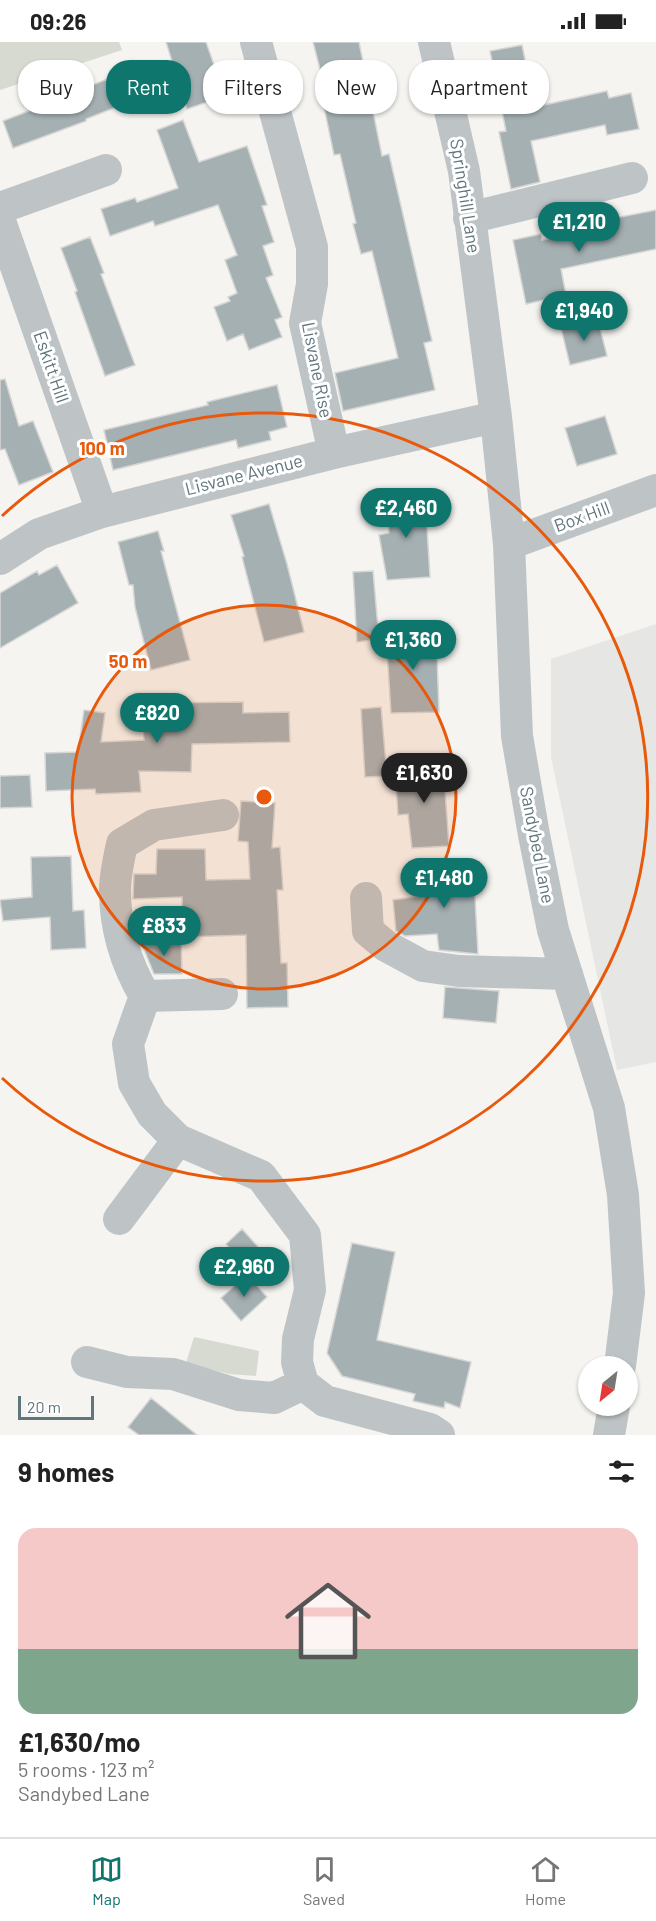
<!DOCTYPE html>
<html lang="en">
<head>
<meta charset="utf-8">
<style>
  body { margin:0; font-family:Barlow,sans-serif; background:#f6f6f6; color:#222; height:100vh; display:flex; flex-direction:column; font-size:22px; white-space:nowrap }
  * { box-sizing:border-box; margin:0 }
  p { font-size:20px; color:#767676 }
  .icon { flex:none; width:33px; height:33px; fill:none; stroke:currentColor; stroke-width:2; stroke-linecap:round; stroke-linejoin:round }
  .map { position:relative; height:1393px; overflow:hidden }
  .details { display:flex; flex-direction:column; background:#fff; flex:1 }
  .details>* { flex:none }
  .guide { position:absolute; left:18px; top:18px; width:621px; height:54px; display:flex; gap:12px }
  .needle { width:39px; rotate:210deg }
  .controls { position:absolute; left:578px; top:1314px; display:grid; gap:12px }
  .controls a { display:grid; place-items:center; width:60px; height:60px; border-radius:50%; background:#fff; box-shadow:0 2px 4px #0004; font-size:30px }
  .scale { position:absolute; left:18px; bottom:15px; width:76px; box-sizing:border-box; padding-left:6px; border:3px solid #60767d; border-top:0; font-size:16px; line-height:21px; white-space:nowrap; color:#60767d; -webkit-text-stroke:4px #fff; paint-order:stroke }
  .price { position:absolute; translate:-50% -51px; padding:0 14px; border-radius:21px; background:#0f766e; color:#fff; font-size:20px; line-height:39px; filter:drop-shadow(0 2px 3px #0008) }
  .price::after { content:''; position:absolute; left:50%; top:36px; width:18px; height:14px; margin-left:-9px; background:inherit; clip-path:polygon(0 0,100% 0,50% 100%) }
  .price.current { background:#222; color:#fff }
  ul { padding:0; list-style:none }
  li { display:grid; align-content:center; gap:12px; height:318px; padding:0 18px }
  li span { display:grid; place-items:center; height:186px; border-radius:18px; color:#555 }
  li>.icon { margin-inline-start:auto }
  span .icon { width:108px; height:108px; fill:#fffc; stroke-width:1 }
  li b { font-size:26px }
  h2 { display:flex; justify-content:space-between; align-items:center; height:72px; padding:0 18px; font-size:26px }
  .pill { padding:0 21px; border-radius:24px; background:#fff; box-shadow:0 2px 4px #0004; font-size:21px; line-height:54px }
  .pill.current { background:#0f766e; color:#fff }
  .status { display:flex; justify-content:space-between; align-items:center; height:42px; padding:0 30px; background:#fff; direction:ltr }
  .status svg { height:16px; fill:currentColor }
  .dock { display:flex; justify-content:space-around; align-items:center; height:84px; border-top:2px solid #e0e0e0; background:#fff; font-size:16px; color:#767676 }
  .dock a { display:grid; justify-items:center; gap:3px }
  .dock .current { color:#0f766e }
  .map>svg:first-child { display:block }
  .built { fill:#e6e6e5 }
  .green { fill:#d6dad0 }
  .building { fill:#a5b0b3; stroke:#d6d6d4; stroke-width:1.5 }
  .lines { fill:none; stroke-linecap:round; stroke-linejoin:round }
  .street { stroke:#bec4c6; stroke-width:32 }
  .ring { fill:none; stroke:#e8590c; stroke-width:3 }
  .labels { text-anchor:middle; stroke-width:6; stroke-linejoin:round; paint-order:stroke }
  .street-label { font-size:18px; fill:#60767d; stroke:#fff }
  .centre { fill:#e8590c; stroke:#fff; stroke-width:3 }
  .ring-label { font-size:18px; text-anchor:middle; font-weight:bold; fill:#e8590c; stroke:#fff; stroke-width:6; stroke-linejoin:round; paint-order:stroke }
</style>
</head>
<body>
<div class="status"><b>09:26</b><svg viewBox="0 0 49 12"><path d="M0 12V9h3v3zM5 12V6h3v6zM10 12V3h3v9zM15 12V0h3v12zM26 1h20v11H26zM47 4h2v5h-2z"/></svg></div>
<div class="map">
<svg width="656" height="1393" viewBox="0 0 656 1393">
  <rect width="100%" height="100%" fill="#f5f4f1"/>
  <path class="built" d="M656,582V1020L617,1028L551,715V617Z"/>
  <path class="green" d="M0,0H119L122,8L0,48Z
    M194,1295L259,1309L256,1334L229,1332L186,1321Z"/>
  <path class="building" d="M166,0H206L225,54L187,67Z
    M313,0H359L382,114L389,112L432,299L424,301L435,348L343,369L335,331L398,316L372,209L361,212L353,182L356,181L340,112L334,113L318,36L322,35Z
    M522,3L535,65L607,49L609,56L631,51L639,87L607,93L605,83L531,99L540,140L511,147L499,90L506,89L490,9Z
    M123,31L134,58L86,77V79L13,106L3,79L93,44L92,43Z
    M183,78L199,120L247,104L267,163L262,164L274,200L263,204L273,233L266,236L282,275L275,278L282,295L249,308L243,292L227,299L214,265L230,259L228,255L237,251L225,218L237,213L218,163L155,184L153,179L110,194L101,167L135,156L137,160L178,146L157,88Z
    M656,168V207L561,227L566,253L526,262L513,198L541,192L542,198L616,182L615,176Z
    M90,195L104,231L101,232L135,323L105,334L75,250L77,249L61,206Z
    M598,278L607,314L570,323L561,286Z
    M5,337L19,384L33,379L53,430L19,443L5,407L0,408V338Z
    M277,343L287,385L269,390L271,398L238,406L236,398L113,428L104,388L208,363L207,360Z
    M605,374L617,412L577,424L565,386Z
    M425,453L430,535L387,538L379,493L389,491L387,454Z
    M269,462L287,522L304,590L264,600L242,515L244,514L231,473Z
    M158,489L164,509H161L190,618L151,628L135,565L133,543H129L118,500Z
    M57,523L78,561L0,606V551L37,529L39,533Z
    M373,529L379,597L357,600L353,530Z
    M436,586L439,670L391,671L386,591Z
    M162,657V661L243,660V671L289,670L290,700L192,702L191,730L139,729L141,750L96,752L95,747L46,749L45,711L78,710L84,668L105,671L101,700L144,698L141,658Z
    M381,665L387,734L365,735L361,667Z
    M443,721L449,804L412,806L408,772L398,773L395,725Z
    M30,733L32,765L0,766V734Z
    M241,759L275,761L272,806L280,805L283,848H277L281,921H287L288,965L247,966L246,893L183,895L182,855L133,857L134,832H156L157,807H205L206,838L250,837L248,800L238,799Z
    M71,814L73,869L84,868L86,906L51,908L50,875L3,879L0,858L32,855L31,815Z
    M473,818L478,912L439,908L437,892L405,894L396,889L393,858L434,852L432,821Z
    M181,899L182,932H154L141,900Z
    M445,945L499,949L496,981L443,976Z
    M242,1187L268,1216L252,1231L226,1202Z
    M352,1201L395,1210L377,1298L471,1320L460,1366L445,1360L444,1366L413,1359L415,1352L342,1334L327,1311Z
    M247,1233L267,1255L241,1279L221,1256Z
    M151,1356L197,1393H139L128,1385Z"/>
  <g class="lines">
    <path class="street" d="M256,0L312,205V242L305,281L334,411
      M434,0L464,129L496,375L509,502L517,694L534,793L553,888L609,1066L623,1153L629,1251L620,1324
      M0,166L106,128
      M469,176L632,136
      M0,179L102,470
      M509,502L656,448
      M0,517L39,492L102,470L334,411L496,375
      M223,773L154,783L122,802C119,816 115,833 115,848C115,886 126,922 145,954L128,1002L134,1041L152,1072L178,1098L261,1134L305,1193L310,1248L298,1297L297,1320L303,1342L325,1359L430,1387L439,1393
      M366,856L368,889L386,904L423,924L459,929L567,932
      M145,954L222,952
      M119,1177L178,1098
      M87,1320L127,1330L173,1332L239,1353L274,1356L303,1342
      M609,1393L614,1364"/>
  </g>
  <circle cx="264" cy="755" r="192" fill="#e8590c" fill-opacity=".12"/>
  <g class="ring">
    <circle cx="264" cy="755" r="192"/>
    <path d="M2 474A384 384 0 1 1 2 1036"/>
  </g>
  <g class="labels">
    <g class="street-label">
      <text transform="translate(465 154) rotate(81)" y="6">Springhill Lane</text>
      <text transform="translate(51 325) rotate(71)" y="6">Eskitt Hill</text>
      <text transform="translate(317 328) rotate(79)" y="6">Lisvane Rise</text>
      <text transform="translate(244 433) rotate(-14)" y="6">Lisvane Avenue</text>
      <text transform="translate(582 475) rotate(-20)" y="6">Box Hill</text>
      <text transform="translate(537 803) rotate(79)" y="6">Sandybed Lane</text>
    </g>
  </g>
  <circle cx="264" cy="755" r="9" class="centre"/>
  <g class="ring-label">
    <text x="102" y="413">100 m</text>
    <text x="128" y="626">50 m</text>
  </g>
</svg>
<div class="controls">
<a><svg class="needle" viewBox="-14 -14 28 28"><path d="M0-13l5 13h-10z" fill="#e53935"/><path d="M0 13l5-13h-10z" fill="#767676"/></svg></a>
</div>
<div class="scale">20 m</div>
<b class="price" style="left:579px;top:211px">£1,210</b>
<b class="price" style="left:584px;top:300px">£1,940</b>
<b class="price" style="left:406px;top:497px">£2,460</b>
<b class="price" style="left:413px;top:629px">£1,360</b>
<b class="price" style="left:157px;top:702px">£820</b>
<b class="price current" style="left:424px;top:762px">£1,630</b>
<b class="price" style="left:444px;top:867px">£1,480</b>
<b class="price" style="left:164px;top:915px">£833</b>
<b class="price" style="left:244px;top:1256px">£2,960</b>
<div class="guide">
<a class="pill">Buy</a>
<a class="pill current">Rent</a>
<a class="pill">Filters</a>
<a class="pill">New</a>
<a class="pill">Apartment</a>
</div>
</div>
<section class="details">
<h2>9 homes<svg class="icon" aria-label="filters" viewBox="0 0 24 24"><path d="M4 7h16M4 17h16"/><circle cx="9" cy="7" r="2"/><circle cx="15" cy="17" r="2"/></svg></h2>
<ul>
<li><span style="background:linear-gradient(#f6c9c9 65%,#7fa58c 0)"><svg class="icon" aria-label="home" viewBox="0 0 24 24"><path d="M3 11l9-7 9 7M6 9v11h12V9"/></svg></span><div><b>£1,630/mo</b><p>5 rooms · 123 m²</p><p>Sandybed Lane</p></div></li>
</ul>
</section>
<nav class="dock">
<a class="current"><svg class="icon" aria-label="map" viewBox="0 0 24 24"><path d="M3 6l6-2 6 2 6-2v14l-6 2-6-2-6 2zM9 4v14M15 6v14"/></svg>Map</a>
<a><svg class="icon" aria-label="saved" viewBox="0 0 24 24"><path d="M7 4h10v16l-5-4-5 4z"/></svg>Saved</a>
<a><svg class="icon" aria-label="home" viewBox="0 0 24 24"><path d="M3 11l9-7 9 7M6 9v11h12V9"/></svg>Home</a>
</nav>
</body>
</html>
